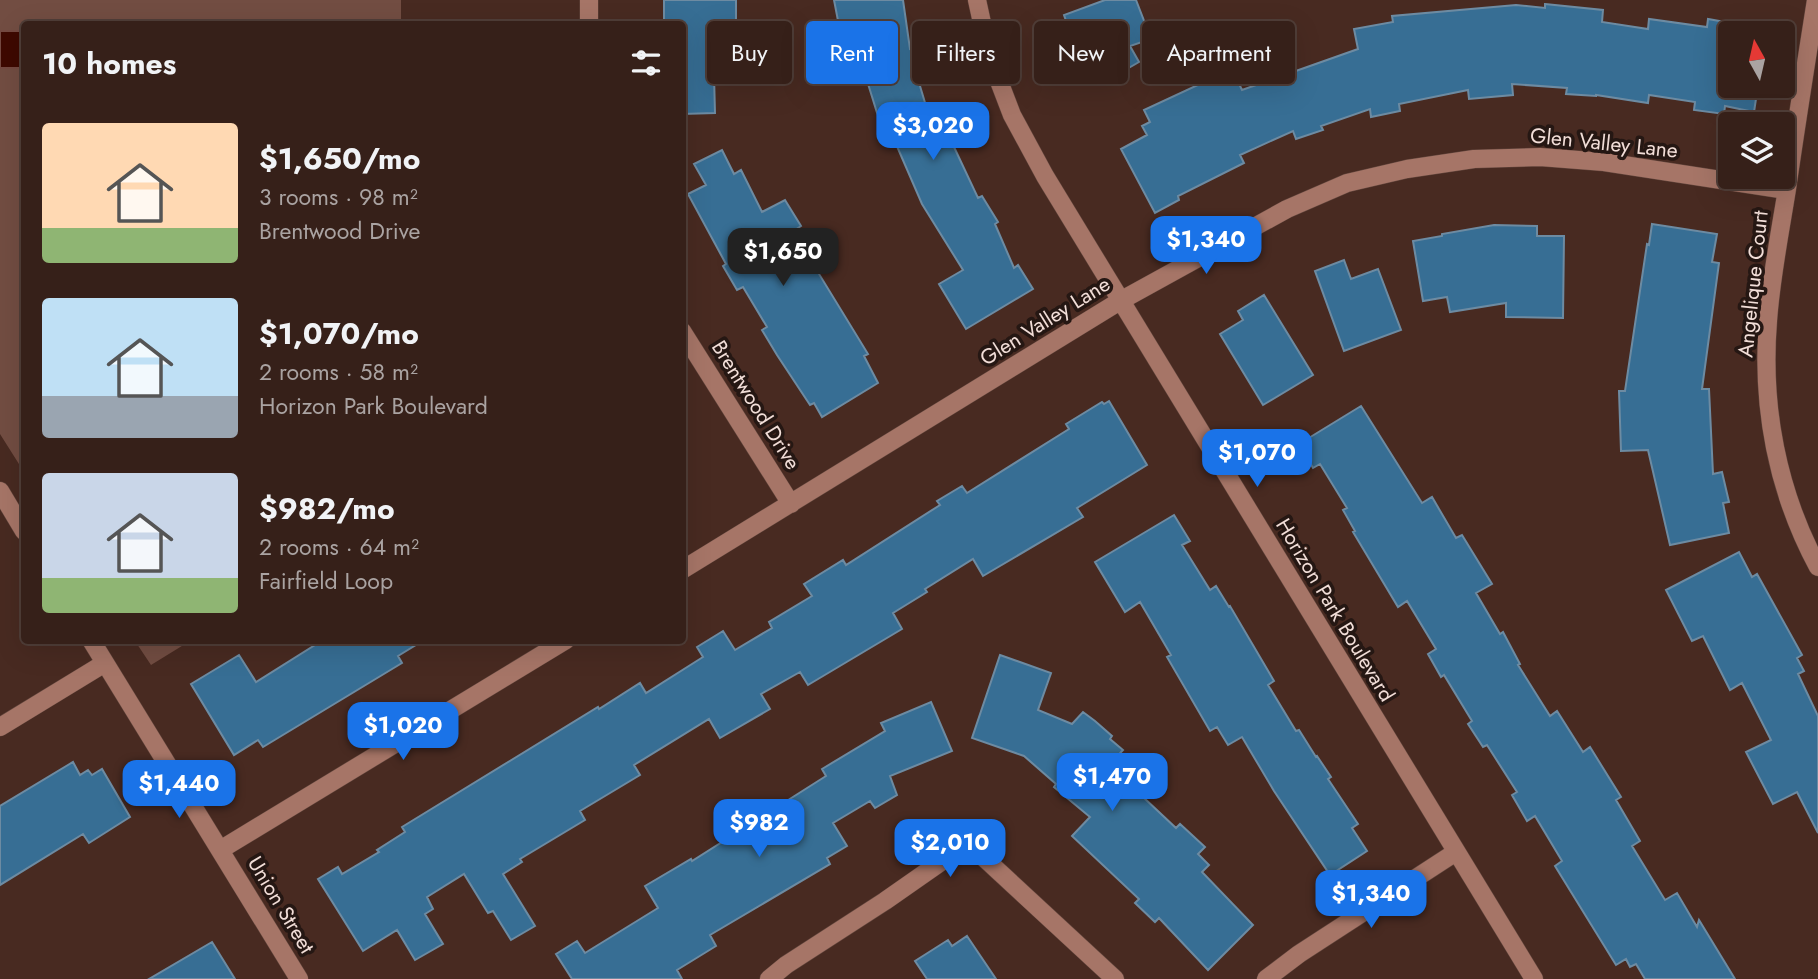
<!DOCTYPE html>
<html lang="en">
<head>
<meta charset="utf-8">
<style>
  body { margin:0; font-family:Jost,sans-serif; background:#3d2822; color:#f1f3f6; height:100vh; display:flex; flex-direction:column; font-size:26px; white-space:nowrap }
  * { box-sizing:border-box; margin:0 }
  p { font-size:23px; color:#aaa3a2 }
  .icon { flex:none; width:38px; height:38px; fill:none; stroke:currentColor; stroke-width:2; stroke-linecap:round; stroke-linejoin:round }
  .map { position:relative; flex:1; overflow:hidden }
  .details { position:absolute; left:21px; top:21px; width:665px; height:623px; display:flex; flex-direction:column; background:#362019; border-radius:7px; box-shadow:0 7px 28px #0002,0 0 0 2px #503e38 }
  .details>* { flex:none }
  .hud { position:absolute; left:707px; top:21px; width:665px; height:63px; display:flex; gap:14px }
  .needle { width:46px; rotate:352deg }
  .tools { position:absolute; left:1718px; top:21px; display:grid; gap:14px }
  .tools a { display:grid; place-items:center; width:77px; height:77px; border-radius:7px; background:#362019; box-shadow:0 7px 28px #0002,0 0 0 2px #503e38; font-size:35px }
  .price { position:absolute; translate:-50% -60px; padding:0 16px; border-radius:14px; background:#1a73e8; color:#fff; font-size:23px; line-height:46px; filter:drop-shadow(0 2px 4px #0008) }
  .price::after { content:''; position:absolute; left:50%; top:42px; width:21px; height:16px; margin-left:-10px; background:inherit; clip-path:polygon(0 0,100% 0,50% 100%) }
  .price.on { background:#222; color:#fff }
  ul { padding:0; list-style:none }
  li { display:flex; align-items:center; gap:21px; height:175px; padding:0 21px }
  li span { display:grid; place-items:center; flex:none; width:196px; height:140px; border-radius:7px; color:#555 }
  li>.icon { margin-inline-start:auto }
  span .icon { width:84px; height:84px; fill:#fffc; stroke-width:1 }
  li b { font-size:30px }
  h2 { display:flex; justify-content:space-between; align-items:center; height:84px; padding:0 21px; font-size:30px }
  .chip { padding:0 24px; border-radius:7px; background:#362019; box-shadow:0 7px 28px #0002,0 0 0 2px #503e38; font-size:24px; line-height:63px }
  .chip.on { background:#1a73e8; color:#fff }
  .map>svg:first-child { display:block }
  .green { fill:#724d42 }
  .water { fill:#3e0900; stroke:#744941; stroke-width:2 }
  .building { fill:#376e94; stroke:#6d8ba2; stroke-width:2 }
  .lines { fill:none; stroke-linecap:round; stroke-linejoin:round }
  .minor-casing { stroke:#63473e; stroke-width:19 }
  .minor { stroke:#a67567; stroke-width:18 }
  .labels { text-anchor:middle; stroke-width:7; stroke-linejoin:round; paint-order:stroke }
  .street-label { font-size:21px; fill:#f2ded8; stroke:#251713 }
</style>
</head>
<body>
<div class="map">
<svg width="1818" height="979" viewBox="0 0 1818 979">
  <rect width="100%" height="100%" fill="#482a21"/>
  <path class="green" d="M0,0H401V24H24V472L0,434Z
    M135,641H190L151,665Z"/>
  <path class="water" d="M0,31H24V68H0Z"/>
  <path class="building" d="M664,0H736V28H729V37H713L715,113L682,114V24H664Z
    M834,0H903L910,49L916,47L924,74L917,76L935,136L946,130L978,198L982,196L998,222L995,224L1014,268L1018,265L1033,289L966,329L939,284L963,270L922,204L883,114L878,116L851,29L840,31Z
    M1105,0H1136L1151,39L1130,46L1139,62L1106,81L1094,59L1075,66L1065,37L1071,35L1064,15Z
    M1545,4L1603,10L1602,22L1648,29L1649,19L1707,27L1708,19L1731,23V86H1758L1754,112L1725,106L1724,114L1694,110L1695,102L1649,95L1648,103L1596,95V96L1566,94L1567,88L1512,84L1513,95L1469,99L1468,90L1399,104L1400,111L1371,117L1370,109L1321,126L1323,130L1296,139L1293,131L1240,155L1244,163L1178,196L1179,200L1155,213L1121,149L1147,135L1142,126L1150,122L1144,110L1232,69L1242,90L1358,49L1354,29L1393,22L1392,16L1516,5L1545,8Z
    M722,150L734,174L741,170L762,212L785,200L801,226L792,232L814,271L816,269L868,354L864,356L878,383L822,417L814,403L810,405L777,355L762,330L767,327L743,287L737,290L723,266L726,264L688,194L706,185L694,164Z
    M1652,224L1717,234L1712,262L1719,263L1702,389H1709L1713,474L1722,472L1729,502L1723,503L1729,533L1670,545L1648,450L1621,451L1619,391H1625L1647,244L1649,245Z
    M1494,225L1537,226V236H1564L1563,318L1506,317V303L1450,312L1447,297L1423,301L1413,241L1442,236V234Z
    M1344,260L1351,279L1378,269L1401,330L1344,351L1315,271Z
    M1264,295L1313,375L1263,405L1220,334L1243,320L1238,311Z
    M1109,401L1147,465L1077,508L1083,517L983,576L973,559L925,589L927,592L893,613L902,629L808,685L800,672L761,694L770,709L720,738L709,719L634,765L640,775L580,811L585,820L520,859L522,862L503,874L535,926L511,940L493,911L488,913L464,874L427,897L433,909L425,914L443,944L415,960L397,930L363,951L318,879L338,867L342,874L379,852L377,850L405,832L402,827L598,707L599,709L640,683L646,693L703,657L697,647L723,631L735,650L772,628L769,622L812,596L804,584L843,560L846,565L940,505L937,501L962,486L967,493L1069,429L1066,424L1102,402L1104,404Z
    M1361,406L1422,503L1432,497L1456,538L1462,535L1492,584L1476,593L1500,634L1503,632L1520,664L1518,665L1550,716L1557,711L1583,752L1590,747L1621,797L1616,800L1640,841L1632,846L1665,900L1677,893L1697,927L1699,920L1735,979H1645L1636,964L1630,967L1626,959L1616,965L1555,866L1562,861L1535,816L1527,821L1512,795L1517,792L1487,745L1483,747L1468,724L1472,721L1444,675L1441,677L1428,654L1436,649L1407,601L1398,607L1353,532L1355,531L1343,510L1347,508L1320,464L1313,468L1299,444Z
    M1174,515L1190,541L1182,545L1210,590L1216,586L1229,607L1230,606L1274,681L1268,685L1296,731L1299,730L1316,757L1317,756L1331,777L1328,779L1358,824L1352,828L1367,851L1330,875L1274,791L1242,737L1228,745L1217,727L1210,731L1167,657L1171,655L1140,602L1125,612L1095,562Z
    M1739,552L1752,577L1757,574L1802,655L1797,658L1804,671L1798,674L1818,716V833L1797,792L1773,804L1746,752L1771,740L1742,683L1730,690L1703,636L1692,641L1666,590Z
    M323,640H424L398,656L402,663L263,747L258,740L234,755L191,684L239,655L256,682Z
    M1000,655L1051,673L1038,710L1072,724L1083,712L1095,721L1112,736L1110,739L1123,750L1109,765L1176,828L1180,824L1205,847L1198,854L1209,865L1202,872L1253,925L1208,970L1159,918L1155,922L1135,903L1139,899L1072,836L1090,817L1054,787L1056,784L1024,756L972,738Z
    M931,702L952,751L890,776L897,795L875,808L870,801L833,823L847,846L827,858L830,864L710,935L716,946L677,970L682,979H572L556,954L577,941L585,953L658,908L645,886L691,859L692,861L826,776L822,769L885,731L881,723Z
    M73,762L80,775L88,770L92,775L102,769L130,817L89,843L83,834L0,885V806Z
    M967,936L996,979H927L915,961L948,940L952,946Z
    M212,942L235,979H149Z"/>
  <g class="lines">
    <defs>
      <path id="minor" d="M589,0V24
        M977,0L989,55L1012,115L1045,176L1534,979
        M1816,0C1806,63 1796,126 1787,189C1780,233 1771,277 1768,321C1761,406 1777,491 1818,567
        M682,331L791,504
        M0,491L24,531
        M682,570L1120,301L1287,209L1347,183L1407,169L1474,159L1540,157L1604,162L1786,190
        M91,640L299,979
        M0,727L105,663
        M220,850L566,640
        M769,979L786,965L885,901L968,843L1115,979
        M1266,979L1299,954L1456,852"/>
    </defs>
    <use href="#minor" class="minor-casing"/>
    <use href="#minor" class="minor"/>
  </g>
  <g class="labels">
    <g class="street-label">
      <text transform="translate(1604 143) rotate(6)" y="7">Glen Valley Lane</text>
      <text transform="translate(1753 284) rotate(-84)" y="7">Angelique Court</text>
      <text transform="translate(1045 321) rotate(-32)" y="7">Glen Valley Lane</text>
      <text transform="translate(756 405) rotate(58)" y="7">Brentwood Drive</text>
      <text transform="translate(1335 610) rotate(59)" y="7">Horizon Park Boulevard</text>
      <text transform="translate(281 905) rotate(59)" y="7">Union Street</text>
    </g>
  </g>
</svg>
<div class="tools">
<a><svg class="needle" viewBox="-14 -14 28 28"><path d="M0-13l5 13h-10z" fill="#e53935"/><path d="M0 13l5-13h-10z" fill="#aaa3a2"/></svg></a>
<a><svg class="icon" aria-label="layers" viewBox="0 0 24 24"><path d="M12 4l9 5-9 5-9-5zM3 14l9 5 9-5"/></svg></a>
</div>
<b class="price" style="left:933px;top:162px">$3,020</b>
<b class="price" style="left:1206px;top:276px">$1,340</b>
<b class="price on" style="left:783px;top:288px">$1,650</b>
<b class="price" style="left:1257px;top:489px">$1,070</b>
<b class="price" style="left:403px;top:762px">$1,020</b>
<b class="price" style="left:1112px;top:813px">$1,470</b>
<b class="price" style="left:179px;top:820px">$1,440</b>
<b class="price" style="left:759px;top:859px">$982</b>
<b class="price" style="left:950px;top:879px">$2,010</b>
<b class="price" style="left:1371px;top:930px">$1,340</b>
<div class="hud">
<a class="chip">Buy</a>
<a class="chip on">Rent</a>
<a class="chip">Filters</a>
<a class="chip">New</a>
<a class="chip">Apartment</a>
</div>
<section class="details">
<h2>10 homes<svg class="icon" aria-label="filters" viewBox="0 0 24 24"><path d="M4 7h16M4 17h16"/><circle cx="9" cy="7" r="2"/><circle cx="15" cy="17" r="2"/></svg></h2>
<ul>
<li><span style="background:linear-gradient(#ffd9b3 75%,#8fb573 0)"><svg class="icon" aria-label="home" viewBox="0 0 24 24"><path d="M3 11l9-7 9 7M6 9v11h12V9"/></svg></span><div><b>$1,650/mo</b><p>3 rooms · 98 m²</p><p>Brentwood Drive</p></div></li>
<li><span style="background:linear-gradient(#bfe0f5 70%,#9aa5b1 0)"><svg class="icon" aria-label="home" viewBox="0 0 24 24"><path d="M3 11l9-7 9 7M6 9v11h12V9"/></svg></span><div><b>$1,070/mo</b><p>2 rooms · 58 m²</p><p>Horizon Park Boulevard</p></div></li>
<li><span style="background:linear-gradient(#c9d6e8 75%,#8fb573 0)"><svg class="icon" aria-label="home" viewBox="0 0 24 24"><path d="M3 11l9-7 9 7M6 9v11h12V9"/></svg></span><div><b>$982/mo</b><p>2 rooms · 64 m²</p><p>Fairfield Loop</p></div></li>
</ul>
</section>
</div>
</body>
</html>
